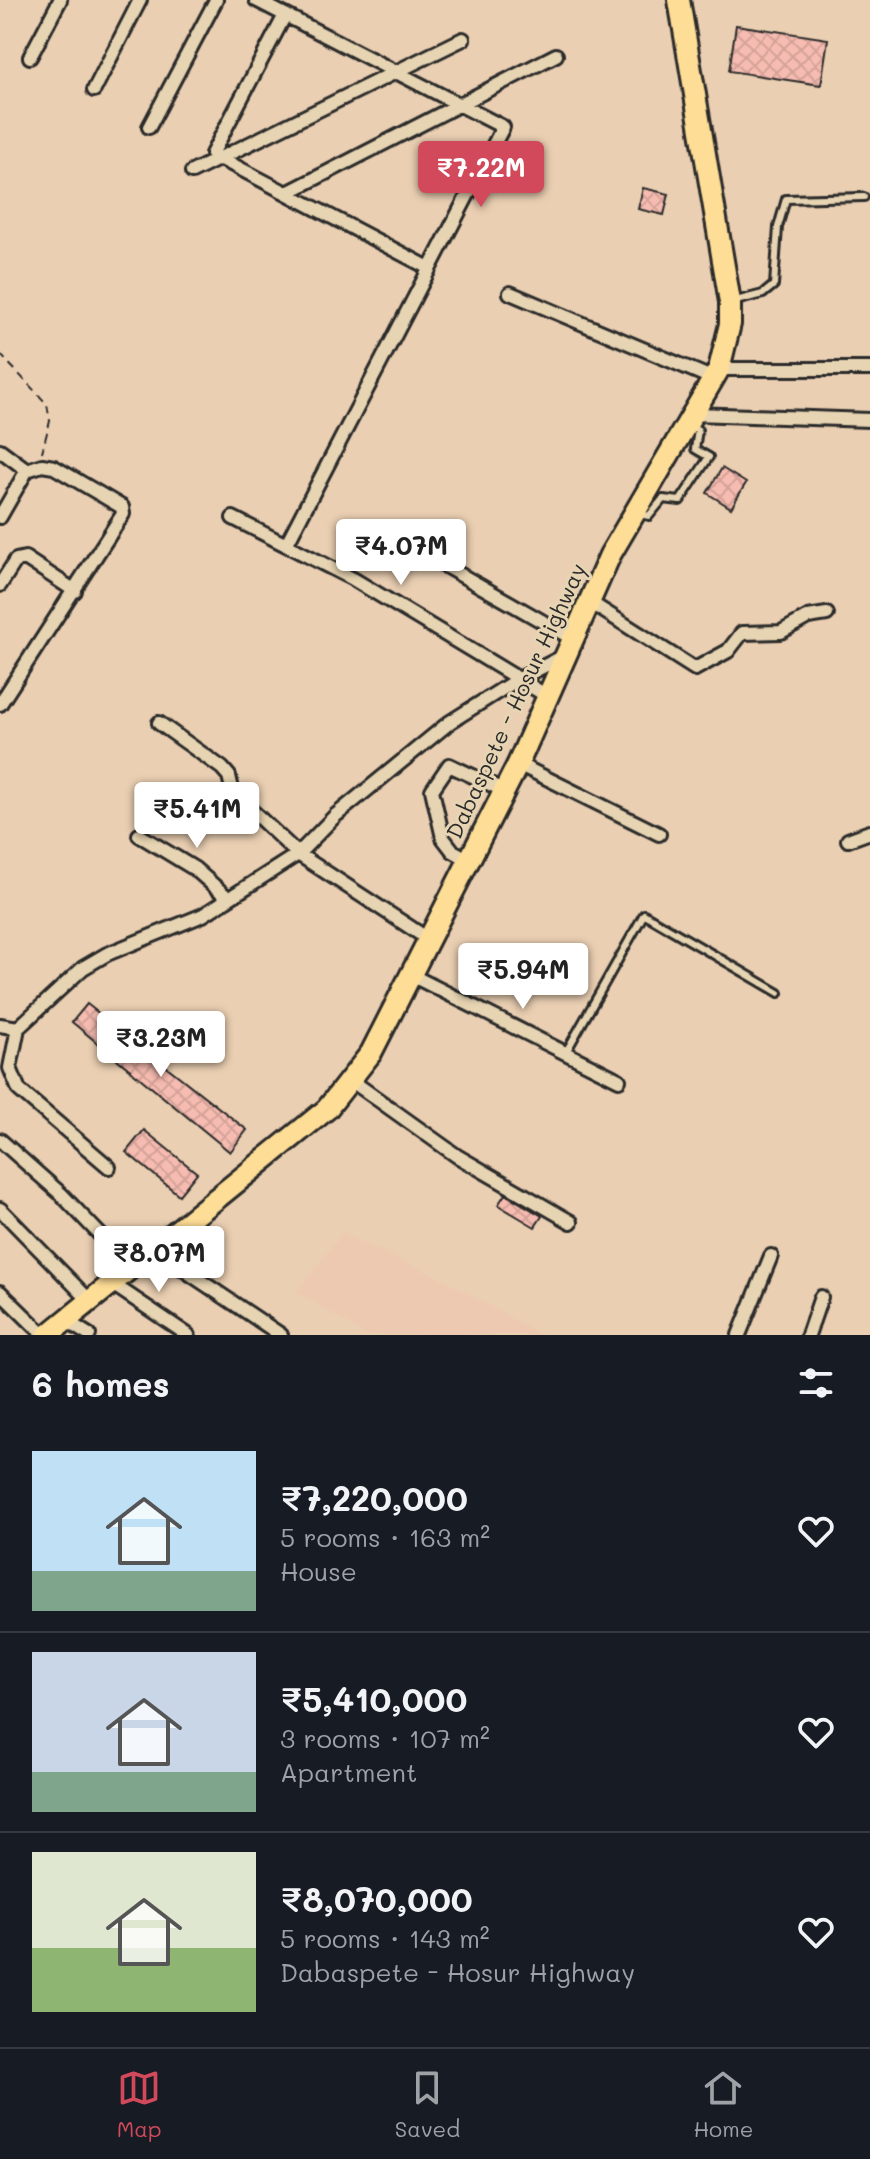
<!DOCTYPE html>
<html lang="en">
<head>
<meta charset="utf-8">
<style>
  body { margin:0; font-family:Mali,sans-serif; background:#20242c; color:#f1f3f6; height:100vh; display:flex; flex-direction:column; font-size:30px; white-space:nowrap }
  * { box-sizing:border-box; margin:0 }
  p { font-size:26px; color:#9ea1a6 }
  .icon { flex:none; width:44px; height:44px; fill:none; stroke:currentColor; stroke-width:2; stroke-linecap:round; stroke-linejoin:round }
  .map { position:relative; height:1335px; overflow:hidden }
  .sheet { display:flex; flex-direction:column; background:#171b24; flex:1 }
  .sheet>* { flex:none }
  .price { position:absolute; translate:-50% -68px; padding:0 18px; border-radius:8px; background:#fff; color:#222; font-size:26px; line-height:52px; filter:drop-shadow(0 2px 4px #0008) }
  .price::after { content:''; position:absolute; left:50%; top:48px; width:24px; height:18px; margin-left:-12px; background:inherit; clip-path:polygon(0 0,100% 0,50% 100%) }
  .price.on { background:#d1495b; color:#fff }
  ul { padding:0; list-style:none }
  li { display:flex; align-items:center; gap:24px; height:200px; padding:0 32px }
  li+li { border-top:2px solid #363941 }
  li span { display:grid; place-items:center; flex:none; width:224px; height:160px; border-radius:0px; color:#555 }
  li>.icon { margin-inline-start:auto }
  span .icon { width:96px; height:96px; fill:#fffc; stroke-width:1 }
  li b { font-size:34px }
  h2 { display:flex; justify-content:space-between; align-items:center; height:96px; padding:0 32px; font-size:34px }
  .tab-bar { display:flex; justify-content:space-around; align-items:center; height:112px; border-top:2px solid #363941; background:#171b24; font-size:22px; color:#9ea1a6 }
  .tab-bar a { display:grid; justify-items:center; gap:4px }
  .tab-bar .on { color:#d1495b }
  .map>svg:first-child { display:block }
  .built { fill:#eec9b2 }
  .building { fill:url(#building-cross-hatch); stroke:#2b2b2b; stroke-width:2 }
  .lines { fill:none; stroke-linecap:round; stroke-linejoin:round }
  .service-casing { stroke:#2b2b2b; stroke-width:12 }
  .minor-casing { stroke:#2b2b2b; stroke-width:18 }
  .trunk-casing { stroke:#2b2b2b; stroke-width:26 }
  .path { stroke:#2b2b2b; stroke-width:2; stroke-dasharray:8 6; stroke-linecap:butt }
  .service { stroke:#e7d4b2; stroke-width:6 }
  .minor { stroke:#e7d4b2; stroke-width:12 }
  .trunk { stroke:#fedd96; stroke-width:20 }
  .labels { text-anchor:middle; stroke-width:6; stroke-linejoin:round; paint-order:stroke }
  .street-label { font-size:22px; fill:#2b2b2b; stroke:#e7d4b2 }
</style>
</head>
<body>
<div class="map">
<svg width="870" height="1335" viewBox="0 0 870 1335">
  <defs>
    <pattern id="building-cross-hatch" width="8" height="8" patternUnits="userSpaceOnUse" patternTransform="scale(2)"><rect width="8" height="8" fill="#f7bcb1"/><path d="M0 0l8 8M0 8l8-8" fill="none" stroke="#d4a298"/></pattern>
  </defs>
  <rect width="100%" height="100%" fill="#eacfb2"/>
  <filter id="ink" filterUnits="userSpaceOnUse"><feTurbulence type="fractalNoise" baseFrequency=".0125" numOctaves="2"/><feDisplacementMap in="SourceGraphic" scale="16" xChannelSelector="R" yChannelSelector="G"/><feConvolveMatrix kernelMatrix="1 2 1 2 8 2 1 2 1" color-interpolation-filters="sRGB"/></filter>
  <g filter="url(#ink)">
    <path class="built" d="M342,1233L445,1280L540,1335H366L297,1292Z"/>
    <path class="building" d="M736,25L828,39L821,85L729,71Z
      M643,188L669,194L664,215L638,209Z
      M722,468L746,483L731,508L707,493Z
      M87,1004L247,1130L230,1152L72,1022Z
      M144,1130L197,1173L179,1195L126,1152Z
      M505,1194L542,1216L535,1227L498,1205Z"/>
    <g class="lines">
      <defs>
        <path id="service" d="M732,302L763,294L774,285L778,227L786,199L864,197
          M640,514L649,516L663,499L680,501L709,457L695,449L698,430L692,426
          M566,1052L644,914L779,993"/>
        <path id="minor" d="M256,0L503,127L286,545
          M285,15L212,154L429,268
          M30,57L60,0
          M94,90L140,0
          M149,127L216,0
          M192,172L463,39
          M287,193L556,55
          M510,293L714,379
          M719,369H870
          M694,414L870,420
          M0,450L27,470L0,517
          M233,518L353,579L547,696
          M440,563L573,639
          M0,585L16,560L25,558L75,591
          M588,601L695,669L728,651L742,633L781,632L808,617L827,614
          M0,704L123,514L122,507L54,467L42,465L27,470
          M159,723L222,768L229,776L233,793L298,854L428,939
          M518,764L659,834
          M139,835L195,869L228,898
          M848,840L870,832
          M469,860L453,851L443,838L432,790L449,765L505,791
          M411,975L619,1080
          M0,1025L18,1028L83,968L107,954L203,915L298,854L335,816L450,722L515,681L564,656
          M18,1028L10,1068L19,1090L109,1167
          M352,1081L457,1156L571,1222
          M0,1140L61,1194L131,1267
          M0,1209L89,1300
          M153,1249L281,1335
          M111,1283L188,1335
          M0,1292L44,1335
          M65,1320L89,1335
          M739,1335L771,1256
          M808,1335L821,1297"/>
        <path id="trunk" d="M48,1335L327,1109L371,1053L518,764L610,555L719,369L730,324V302L679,0"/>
      </defs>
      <use href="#service" class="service-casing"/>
      <use href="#minor" class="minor-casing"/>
      <use href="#trunk" class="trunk-casing"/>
      <path class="path" d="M0,354L47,404L50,421L42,452"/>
      <use href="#service" class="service"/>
      <use href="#minor" class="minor"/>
      <use href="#trunk" class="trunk"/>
    </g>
  </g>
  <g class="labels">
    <g class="street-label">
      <text transform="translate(516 701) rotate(-65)" y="8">Dabaspete - Hosur Highway</text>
    </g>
  </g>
</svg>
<b class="price on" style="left:481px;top:209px">₹7.22M</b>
<b class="price" style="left:401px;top:587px">₹4.07M</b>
<b class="price" style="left:197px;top:850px">₹5.41M</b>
<b class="price" style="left:523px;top:1011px">₹5.94M</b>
<b class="price" style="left:161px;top:1079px">₹3.23M</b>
<b class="price" style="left:159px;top:1294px">₹8.07M</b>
</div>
<section class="sheet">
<h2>6 homes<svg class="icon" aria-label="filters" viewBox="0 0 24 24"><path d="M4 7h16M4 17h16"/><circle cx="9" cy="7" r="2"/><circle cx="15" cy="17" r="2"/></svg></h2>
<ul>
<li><span style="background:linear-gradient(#bfe0f5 75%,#7fa58c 0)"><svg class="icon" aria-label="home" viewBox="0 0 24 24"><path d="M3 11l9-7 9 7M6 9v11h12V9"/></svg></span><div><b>₹7,220,000</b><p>5 rooms · 163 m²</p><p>House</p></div><svg class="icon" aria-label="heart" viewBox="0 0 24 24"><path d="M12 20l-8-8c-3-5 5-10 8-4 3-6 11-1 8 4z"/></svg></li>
<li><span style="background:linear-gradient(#c9d6e8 75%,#7fa58c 0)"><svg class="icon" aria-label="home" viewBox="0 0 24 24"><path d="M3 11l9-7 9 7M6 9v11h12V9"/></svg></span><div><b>₹5,410,000</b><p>3 rooms · 107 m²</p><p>Apartment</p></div><svg class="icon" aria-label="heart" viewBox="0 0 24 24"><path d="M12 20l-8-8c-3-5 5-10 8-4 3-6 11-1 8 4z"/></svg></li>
<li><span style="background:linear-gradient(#dfe7d0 60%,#8fb573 0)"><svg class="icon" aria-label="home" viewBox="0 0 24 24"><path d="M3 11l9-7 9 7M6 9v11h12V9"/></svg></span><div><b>₹8,070,000</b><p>5 rooms · 143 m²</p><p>Dabaspete - Hosur Highway</p></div><svg class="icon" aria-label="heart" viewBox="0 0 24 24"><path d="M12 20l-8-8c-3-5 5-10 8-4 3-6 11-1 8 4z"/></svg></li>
</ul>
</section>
<nav class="tab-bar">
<a class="on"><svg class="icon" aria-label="map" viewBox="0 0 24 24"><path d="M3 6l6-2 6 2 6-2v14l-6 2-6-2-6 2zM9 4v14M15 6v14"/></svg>Map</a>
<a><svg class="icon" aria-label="saved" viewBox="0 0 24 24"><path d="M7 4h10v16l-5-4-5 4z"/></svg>Saved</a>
<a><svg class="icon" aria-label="home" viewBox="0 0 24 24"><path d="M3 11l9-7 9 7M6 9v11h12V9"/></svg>Home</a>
</nav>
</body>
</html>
